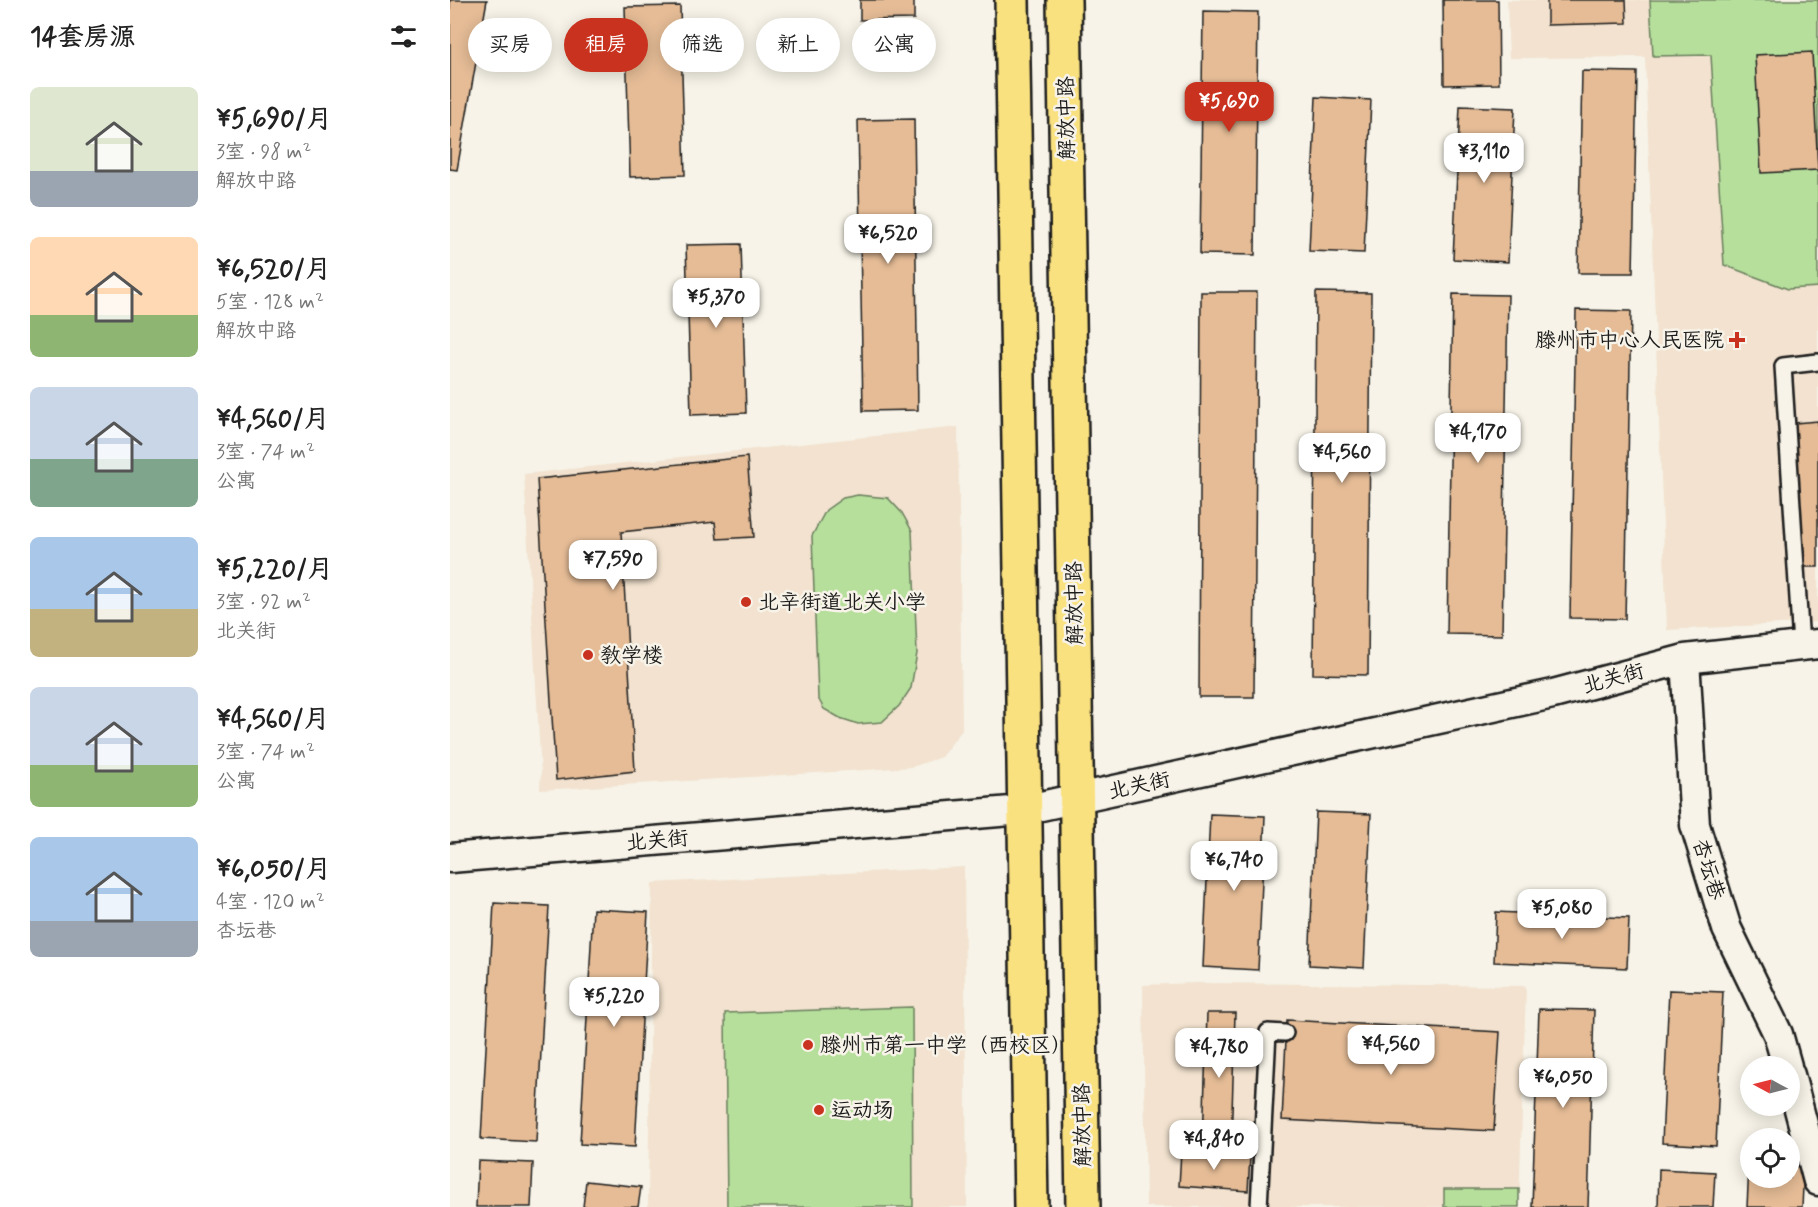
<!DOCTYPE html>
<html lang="zh">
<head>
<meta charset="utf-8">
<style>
  body { margin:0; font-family:Mynerve,"LXGW WenKai TC",sans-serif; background:#f2f2f2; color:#222; height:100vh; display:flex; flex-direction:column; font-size:22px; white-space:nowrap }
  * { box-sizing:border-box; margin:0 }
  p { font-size:20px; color:#767676 }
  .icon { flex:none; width:33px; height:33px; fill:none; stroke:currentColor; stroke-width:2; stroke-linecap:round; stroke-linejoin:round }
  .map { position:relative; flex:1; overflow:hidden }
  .drawer { display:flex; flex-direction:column; background:#fff; width:450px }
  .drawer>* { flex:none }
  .guide { position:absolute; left:18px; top:18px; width:570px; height:54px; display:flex; gap:12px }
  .needle { width:39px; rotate:277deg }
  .tools { position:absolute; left:1290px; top:1056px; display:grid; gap:12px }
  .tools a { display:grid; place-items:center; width:60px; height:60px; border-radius:50%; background:#fff; box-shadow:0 3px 15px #0003; font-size:30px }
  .price { position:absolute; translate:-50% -51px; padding:0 14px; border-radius:12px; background:#fff; color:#222; font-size:20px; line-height:39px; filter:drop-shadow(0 2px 3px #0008) }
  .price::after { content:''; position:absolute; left:50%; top:36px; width:18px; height:14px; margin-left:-9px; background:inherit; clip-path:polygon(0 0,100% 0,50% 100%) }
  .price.on { background:#c8321e; color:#fff }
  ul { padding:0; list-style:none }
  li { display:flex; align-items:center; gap:18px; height:150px; padding:0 30px }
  li span { display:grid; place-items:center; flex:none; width:168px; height:120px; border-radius:9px; color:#555 }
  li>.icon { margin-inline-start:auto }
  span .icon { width:72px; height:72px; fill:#fffc; stroke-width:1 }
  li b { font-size:26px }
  h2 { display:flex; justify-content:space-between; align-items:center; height:72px; padding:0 30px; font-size:26px }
  .tag { padding:0 21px; border-radius:27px; background:#fff; box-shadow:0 3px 15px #0003; font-size:21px; line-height:54px }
  .tag.on { background:#c8321e; color:#fff }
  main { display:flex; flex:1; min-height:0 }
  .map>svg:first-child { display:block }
  .built { fill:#f2e2cf }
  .green { fill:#b6df9c; stroke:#697e5c; stroke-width:1.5 }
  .building { fill:#e5bc96; stroke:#1c1c1c; stroke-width:1.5 }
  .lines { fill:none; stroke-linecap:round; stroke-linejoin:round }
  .service-casing { stroke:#1c1c1c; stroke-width:20 }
  .minor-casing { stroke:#1c1c1c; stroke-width:33 }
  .primary-casing { stroke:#1c1c1c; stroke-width:38 }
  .service { stroke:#f7f3e8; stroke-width:15 }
  .minor { stroke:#f7f3e8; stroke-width:28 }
  .primary { stroke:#fae180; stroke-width:33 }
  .poi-dot { fill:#c8321e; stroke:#f7f3e8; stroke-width:2 }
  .labels { text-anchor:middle; stroke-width:5; stroke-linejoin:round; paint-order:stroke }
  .street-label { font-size:21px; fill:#1c1c1c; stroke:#f7f3e8 }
  .poi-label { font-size:21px; fill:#1c1c1c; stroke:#f7f3e8; text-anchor:start }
</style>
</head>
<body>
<main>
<section class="drawer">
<h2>14套房源<svg class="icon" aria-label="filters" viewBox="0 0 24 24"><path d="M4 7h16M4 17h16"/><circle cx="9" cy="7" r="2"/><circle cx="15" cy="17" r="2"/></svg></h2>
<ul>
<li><span style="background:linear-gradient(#dfe7d0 70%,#9aa5b1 0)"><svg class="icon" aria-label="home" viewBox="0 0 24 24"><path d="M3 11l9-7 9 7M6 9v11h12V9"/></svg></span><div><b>¥5,690/月</b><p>3室 · 98 m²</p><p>解放中路</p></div></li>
<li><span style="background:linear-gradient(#ffd9b3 65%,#8fb573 0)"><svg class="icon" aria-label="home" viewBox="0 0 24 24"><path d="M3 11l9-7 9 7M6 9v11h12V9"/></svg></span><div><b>¥6,520/月</b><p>5室 · 128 m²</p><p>解放中路</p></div></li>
<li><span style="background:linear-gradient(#c9d6e8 60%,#7fa58c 0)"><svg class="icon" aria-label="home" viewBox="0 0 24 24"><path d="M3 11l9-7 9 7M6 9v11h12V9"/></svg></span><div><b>¥4,560/月</b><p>3室 · 74 m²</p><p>公寓</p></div></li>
<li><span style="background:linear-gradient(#a9c7e8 60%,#c2b280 0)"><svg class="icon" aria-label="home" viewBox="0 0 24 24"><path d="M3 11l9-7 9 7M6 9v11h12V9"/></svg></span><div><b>¥5,220/月</b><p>3室 · 92 m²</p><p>北关街</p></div></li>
<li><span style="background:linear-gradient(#c9d6e8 65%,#8fb573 0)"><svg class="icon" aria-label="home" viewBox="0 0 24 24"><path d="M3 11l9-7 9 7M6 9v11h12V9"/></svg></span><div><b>¥4,560/月</b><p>3室 · 74 m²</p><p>公寓</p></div></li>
<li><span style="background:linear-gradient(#a9c7e8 70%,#9aa5b1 0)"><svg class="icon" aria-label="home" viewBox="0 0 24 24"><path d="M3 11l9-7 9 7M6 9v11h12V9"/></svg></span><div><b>¥6,050/月</b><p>4室 · 120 m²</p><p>杏坛巷</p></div></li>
</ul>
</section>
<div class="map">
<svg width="1368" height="1207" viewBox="0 0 1368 1207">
  <rect width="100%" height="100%" fill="#f7f3e8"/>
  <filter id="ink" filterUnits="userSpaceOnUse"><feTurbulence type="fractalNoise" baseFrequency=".0167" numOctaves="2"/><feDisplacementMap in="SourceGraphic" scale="12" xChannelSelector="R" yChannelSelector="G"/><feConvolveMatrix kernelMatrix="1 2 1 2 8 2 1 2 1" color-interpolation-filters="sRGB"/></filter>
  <g filter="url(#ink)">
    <path class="built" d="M1057,0H1368V622L1217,630L1195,57L1059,58Z
      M508,427L512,730L491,757L462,767L90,790L91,773L74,474Z
      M514,867L517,1207H198L202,883Z
      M745,983L1076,986L1069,1207H696L693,985Z"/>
    <path class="green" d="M1200,0H1368V287L1338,289L1274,265L1261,55L1203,56Z
      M408,495L438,498L452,513L462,531L467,653L461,688L449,706L432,722L408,724L390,718L374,709L368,698L362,536L376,510L393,498Z
      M462,1007L463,1207H277L275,1013Z
      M994,1189H1069V1207H994Z"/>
    <path class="building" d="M0,0H37L7,170L0,169Z
      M410,0H464V19L410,20Z
      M993,0H1048L1049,84L994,85Z
      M1097,0H1176L1177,23L1097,25Z
      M230,6L235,175L180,177L175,7Z
      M753,11L808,12L805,255L750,254Z
      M1362,52L1368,170L1311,173L1305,55Z
      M1132,71L1187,72L1183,273H1128Z
      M866,97L921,100L914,253L859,251Z
      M1010,106L1065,108L1058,262L1003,259Z
      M464,119L468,410L413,411L408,120Z
      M291,244L296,413L241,415L236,245Z
      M751,292H807L804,697H749Z
      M866,292L921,293L918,675L863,674Z
      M1003,294L1058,295L1052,635L997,634Z
      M1126,310L1181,311L1175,619L1120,618Z
      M1368,421V567H1354L1345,423Z
      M297,457L304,537L267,539L265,522L171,532L185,771L106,780L87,479Z
      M866,812L921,814L914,968L859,965Z
      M760,814L815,816L808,970L753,967Z
      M44,903L99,906L86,1142L31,1139Z
      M143,909L198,912L185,1147L130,1144Z
      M1046,912L1179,918L1177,968L1044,962Z
      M1219,990L1273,992L1266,1146L1212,1143Z
      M1089,1009L1144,1010L1138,1207H1082Z
      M757,1013H785L781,1146L753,1145Z
      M837,1020L1050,1032L1044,1131L832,1120Z
      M731,1151L800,1156L798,1191L729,1186Z
      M28,1161L83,1163L81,1207H26Z
      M1299,1165H1300V1178H1340V1166L1354,1167L1352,1207H1297Z
      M1209,1169L1265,1172L1263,1207H1208Z
      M136,1181L191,1187L188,1207H133Z"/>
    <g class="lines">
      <defs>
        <path id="service" d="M1351,645L1333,366L1368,362
          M809,1207L818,1032L835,1033"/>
        <path id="minor" d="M1235,659L1245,825L1277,929L1328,1034L1337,1066
          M0,858L573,810L1103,694L1235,659L1368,644
          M1340,1075L1368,1181"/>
        <path id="primary" d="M562,0L581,1207
          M614,0L633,1207"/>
      </defs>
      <use href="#service" class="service-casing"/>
      <use href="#minor" class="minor-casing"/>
      <use href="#primary" class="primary-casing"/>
      <use href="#service" class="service"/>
      <use href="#minor" class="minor"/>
      <use href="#primary" class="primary"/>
    </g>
  </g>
  <g class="poi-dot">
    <path d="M1284 331h6v6h6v6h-6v6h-6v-6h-6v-6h6z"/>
    <circle cx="296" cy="602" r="6"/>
    <circle cx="138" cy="655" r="6"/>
    <circle cx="358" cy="1045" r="6"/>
    <circle cx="369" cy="1110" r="6"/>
  </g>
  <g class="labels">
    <g class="street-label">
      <text transform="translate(616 118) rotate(-91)" y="7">解放中路</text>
      <text transform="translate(624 603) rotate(-91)" y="7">解放中路</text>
      <text transform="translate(1163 678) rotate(-15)" y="7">北关街</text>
      <text transform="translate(689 785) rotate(-12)" y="7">北关街</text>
      <text transform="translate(207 840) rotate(-5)" y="7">北关街</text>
      <text transform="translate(1259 869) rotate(73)" y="7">杏坛巷</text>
      <text transform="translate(632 1125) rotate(-91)" y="7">解放中路</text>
    </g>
    <g class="poi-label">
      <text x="1274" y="347" text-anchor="end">滕州市中心人民医院</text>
      <text x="308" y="609">北辛街道北关小学</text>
      <text x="150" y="662">教学楼</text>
      <text x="370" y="1052">滕州市第一中学（西校区）</text>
      <text x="381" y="1117">运动场</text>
    </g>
  </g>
</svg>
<div class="tools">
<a><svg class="needle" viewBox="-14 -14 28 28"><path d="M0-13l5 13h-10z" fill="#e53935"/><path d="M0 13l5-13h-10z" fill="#767676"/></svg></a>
<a><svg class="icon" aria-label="locate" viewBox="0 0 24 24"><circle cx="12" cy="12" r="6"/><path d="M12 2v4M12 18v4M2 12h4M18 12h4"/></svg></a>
</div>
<b class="price on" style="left:779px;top:133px">¥5,690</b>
<b class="price" style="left:1034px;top:184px">¥3,110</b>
<b class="price" style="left:438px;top:265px">¥6,520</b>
<b class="price" style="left:266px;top:329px">¥5,370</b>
<b class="price" style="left:1028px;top:464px">¥4,170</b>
<b class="price" style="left:892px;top:484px">¥4,560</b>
<b class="price" style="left:163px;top:591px">¥7,590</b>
<b class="price" style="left:784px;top:892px">¥6,740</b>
<b class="price" style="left:1112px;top:940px">¥5,080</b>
<b class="price" style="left:164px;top:1028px">¥5,220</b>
<b class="price" style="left:941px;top:1076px">¥4,560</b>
<b class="price" style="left:769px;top:1079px">¥4,780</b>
<b class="price" style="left:1113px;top:1109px">¥6,050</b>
<b class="price" style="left:764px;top:1171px">¥4,840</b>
<div class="guide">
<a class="tag">买房</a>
<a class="tag on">租房</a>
<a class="tag">筛选</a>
<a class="tag">新上</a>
<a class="tag">公寓</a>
</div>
</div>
</main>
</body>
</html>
